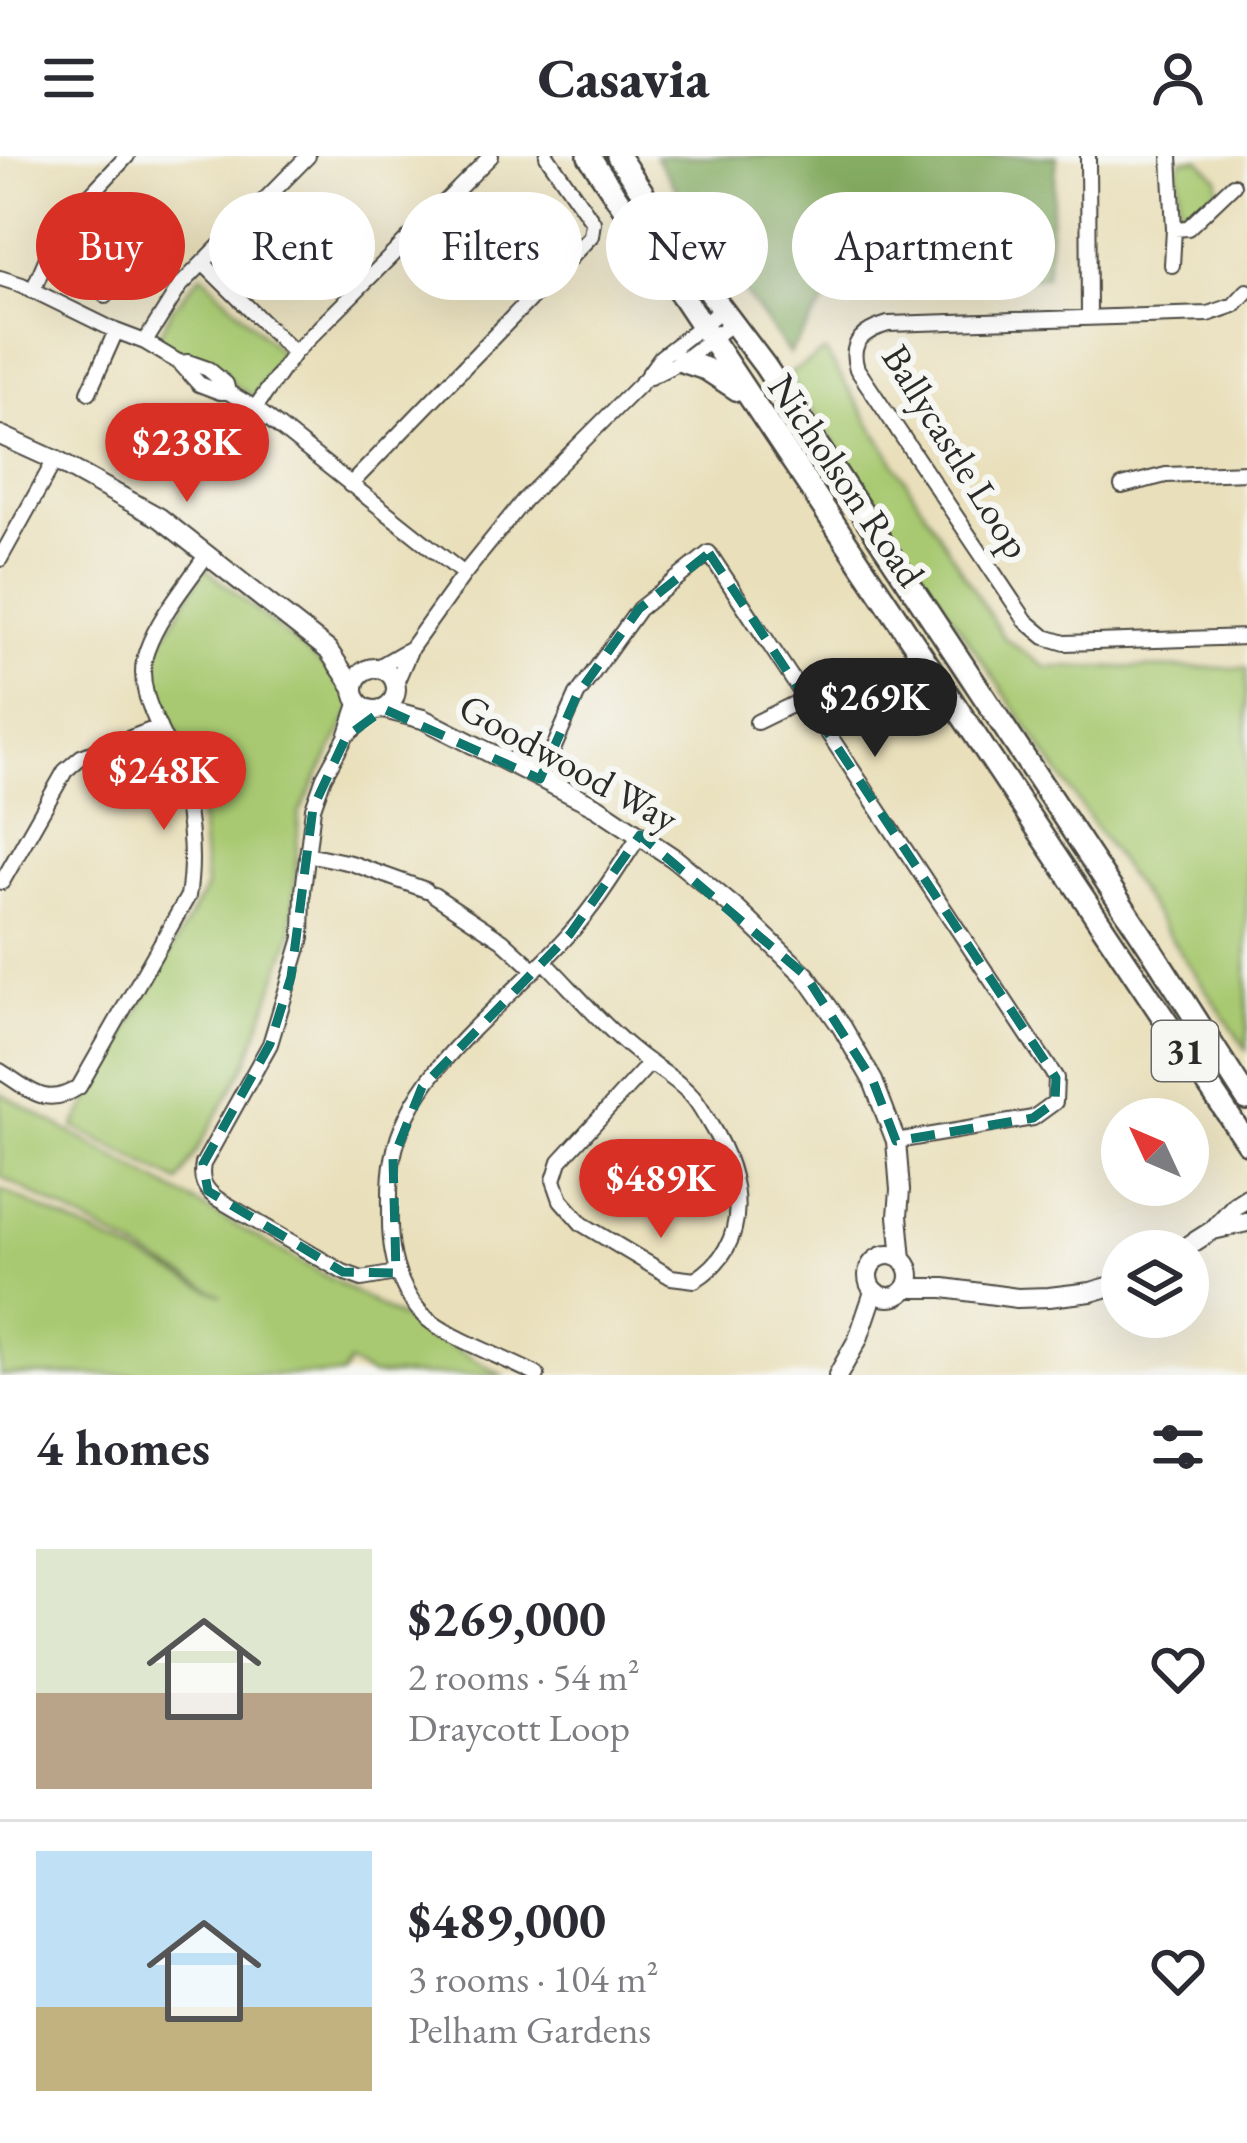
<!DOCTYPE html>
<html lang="en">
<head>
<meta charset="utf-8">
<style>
  body { margin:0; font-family:"EB Garamond",serif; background:#f2f2f3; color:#2b2b33; height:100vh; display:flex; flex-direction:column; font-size:45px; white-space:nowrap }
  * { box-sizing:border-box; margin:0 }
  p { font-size:39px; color:#7c7c81 }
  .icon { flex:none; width:66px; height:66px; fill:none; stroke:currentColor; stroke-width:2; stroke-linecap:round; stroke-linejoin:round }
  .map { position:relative; height:1219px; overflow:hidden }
  .drawer { display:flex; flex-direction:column; background:#fff; flex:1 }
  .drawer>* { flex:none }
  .top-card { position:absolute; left:36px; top:36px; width:1176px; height:108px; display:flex; gap:24px }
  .needle { width:78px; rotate:314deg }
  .buttons { position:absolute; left:1101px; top:942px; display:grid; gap:24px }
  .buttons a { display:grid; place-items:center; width:108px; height:108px; border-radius:50%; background:#fff; box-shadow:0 12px 48px #0002; font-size:60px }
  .price { position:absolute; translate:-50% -102px; padding:0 27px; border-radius:42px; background:#d93025; color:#fff; font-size:39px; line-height:78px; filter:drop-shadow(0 3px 6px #0008) }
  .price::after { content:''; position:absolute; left:50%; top:72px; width:36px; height:27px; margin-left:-18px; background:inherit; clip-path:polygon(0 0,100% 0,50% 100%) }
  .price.on { background:#222; color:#fff }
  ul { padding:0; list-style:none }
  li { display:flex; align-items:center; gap:36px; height:300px; padding:0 36px }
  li+li { border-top:3px solid #e1e1e2 }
  li span { display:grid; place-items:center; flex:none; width:336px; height:240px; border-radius:0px; color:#555 }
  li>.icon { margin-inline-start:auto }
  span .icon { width:144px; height:144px; fill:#fffc; stroke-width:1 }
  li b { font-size:51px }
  h2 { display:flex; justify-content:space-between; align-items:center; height:144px; padding:0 36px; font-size:51px }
  .pill { padding:0 42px; border-radius:54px; background:#fff; box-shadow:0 12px 48px #0002; font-size:42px; line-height:108px }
  .pill.on { background:#d93025; color:#fff }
  header { display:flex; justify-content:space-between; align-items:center; height:156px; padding:0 36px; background:#fff; font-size:54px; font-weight:800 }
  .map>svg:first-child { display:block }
  .green { fill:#a8c971; stroke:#6a7a4e; stroke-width:3 }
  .forest { fill:#86ad63; stroke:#586c47; stroke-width:3 }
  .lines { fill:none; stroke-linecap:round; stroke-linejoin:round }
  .minor-casing { stroke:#484640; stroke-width:18 }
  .tertiary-casing { stroke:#484640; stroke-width:22 }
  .primary-casing { stroke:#484640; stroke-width:26 }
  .minor { stroke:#fff; stroke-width:14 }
  .tertiary { stroke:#fff; stroke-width:18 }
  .primary { stroke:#fff; stroke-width:21 }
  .marked { fill:none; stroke:#0f766e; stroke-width:9; stroke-dasharray:24 15; stroke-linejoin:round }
  .labels { text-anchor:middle; stroke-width:12; stroke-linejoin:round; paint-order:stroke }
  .shield { fill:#f6f6f2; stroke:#686867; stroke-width:3 }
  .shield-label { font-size:36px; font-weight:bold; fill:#2b2b2b }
  .street-label { font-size:39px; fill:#2b2b2b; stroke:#f6f6f2 }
</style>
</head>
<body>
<header><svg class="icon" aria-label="menu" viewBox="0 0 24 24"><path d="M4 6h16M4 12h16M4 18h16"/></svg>Casavia<svg class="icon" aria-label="person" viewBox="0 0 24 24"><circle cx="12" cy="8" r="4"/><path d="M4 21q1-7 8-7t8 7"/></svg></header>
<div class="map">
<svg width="1247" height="1219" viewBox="0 0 1247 1219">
  <rect width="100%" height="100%" fill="#f6f6f2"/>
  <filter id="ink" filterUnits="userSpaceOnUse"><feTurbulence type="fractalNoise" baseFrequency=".00833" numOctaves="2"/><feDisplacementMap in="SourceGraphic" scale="24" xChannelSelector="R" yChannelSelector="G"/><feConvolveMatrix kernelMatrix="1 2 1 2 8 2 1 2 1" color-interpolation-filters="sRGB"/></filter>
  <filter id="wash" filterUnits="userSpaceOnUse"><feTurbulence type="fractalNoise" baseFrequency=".004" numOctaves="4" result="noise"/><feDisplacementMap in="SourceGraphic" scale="48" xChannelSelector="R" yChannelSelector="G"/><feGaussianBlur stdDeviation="2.7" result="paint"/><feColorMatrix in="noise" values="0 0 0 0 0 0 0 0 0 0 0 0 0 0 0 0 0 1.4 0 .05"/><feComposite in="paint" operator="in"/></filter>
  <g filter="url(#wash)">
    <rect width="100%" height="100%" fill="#e9dfba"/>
    <path class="green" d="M1199,3L1218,22V33L1195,57L1180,54L1178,10L1182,4Z
      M202,118L282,198L253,241L234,229L218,209L197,200L185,202L156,186L172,153Z
      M825,195L1004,482L1045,511L1247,512V894L788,219Z
      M205,412L359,540L299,658L292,778L247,906L179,1026L74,971L206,732L196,611L157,539L153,499Z
      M0,937L502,1219H371L349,1207L342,1219H0V1033L222,1140L0,1020Z"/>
    <path class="forest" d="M655,0H1057L1046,120L986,127L923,128L891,107L839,126L789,198L733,121Z"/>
  </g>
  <g filter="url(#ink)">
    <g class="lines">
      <defs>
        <path id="minor" d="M1088,0L1089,160
          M1170,0L1174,73L1172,109
          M1174,73L1188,72L1233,29
          M50,92L64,99L106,140
          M203,107L294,197
          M0,122L22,129L116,175L145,186L180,207L188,206L208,213L226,228L228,236
          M33,134L60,71L127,0
          M1247,135L1234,149L1208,158L888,168C864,175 848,186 857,213L1026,465L1045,481L1065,487L1247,481
          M145,186L180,130L308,0
          M180,207L199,228L220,236H228L255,252L464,418
          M650,221L682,205L733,166
          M89,236L116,175
          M255,252L294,197L491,0
          M350,329L591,80L593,66L547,0
          M1122,330L1166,319L1247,316
          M0,403L55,304
          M378,511L411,492
          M396,527L411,492L464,418L524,344L645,223L661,201L723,153
          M358,545L346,581L324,621L313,652L303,735L302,782L270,888L203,1008C200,1024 204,1032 216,1042L343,1116L362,1123L396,1117
          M757,566L804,543
          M350,577L377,554
          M540,623L577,539L639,453L709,397L1056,922L1055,946L1033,962L896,985
          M307,698L351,707L426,734
          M2,726L65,615L81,601L159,571
          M434,739L502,784L535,814
          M544,805C574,835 603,870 637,897C654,911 674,921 689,937C698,945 704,958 710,968C742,1020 754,1087 695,1124L671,1121L582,1068L561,1044L554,1024L560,1005L650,907
          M0,915C31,934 45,953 79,931L188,740C195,699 189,649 176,610C163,573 132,534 147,494C159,460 187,428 207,398
          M537,1219C508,1203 443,1180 423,1159C397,1131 389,1096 390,1058C390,1041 389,1021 393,1003C409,910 513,844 571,776C598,746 618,712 640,679"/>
        <path id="tertiary" d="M0,279L55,304L160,362L328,494L354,532
          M354 533a21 21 0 1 1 42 0a21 21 0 1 1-42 0Z
          M384,553L423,563L597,651L675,703L737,754L806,820L842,871L873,925L896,985L900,1034L898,1060L902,1103
          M1213,1074L1247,1066
          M1180,1095L1213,1074L1236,1049L1247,1042
          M868 1120a21 21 0 1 1 42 0a21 21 0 1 1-42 0Z
          M906,1132H944L1017,1142L1049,1141L1091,1136L1122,1127
          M838,1219L858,1183L874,1136"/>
        <path id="primary" d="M589,0L1247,987
          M618,0L716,145L765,210L1153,796L1247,943
          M682,205L706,213L738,234"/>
      </defs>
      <use href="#minor" class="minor-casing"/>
      <use href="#tertiary" class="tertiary-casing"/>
      <use href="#primary" class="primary-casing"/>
      <use href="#minor" class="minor"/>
      <use href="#tertiary" class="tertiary"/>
      <use href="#primary" class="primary"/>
    </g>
  </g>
  <path class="marked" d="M709,397L1056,922L1055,946L1033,962L896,985L873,925L806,820L640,679L570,778L422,931L393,1003L396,1117L343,1116L208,1035L203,1008L270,888L291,821L313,652L346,581L384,553L540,623L577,539L639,453Z"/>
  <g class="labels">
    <rect class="shield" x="1152" y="865" width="66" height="60" rx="9"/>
    <g class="shield-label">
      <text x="1185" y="908">31</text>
    </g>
    <g class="street-label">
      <text transform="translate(957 295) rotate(58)" y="14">Ballycastle Loop</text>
      <text transform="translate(847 324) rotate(56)" y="14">Nicholson Road</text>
      <text transform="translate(569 606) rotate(29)" y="14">Goodwood Way</text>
    </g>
  </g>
</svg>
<div class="buttons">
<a><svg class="needle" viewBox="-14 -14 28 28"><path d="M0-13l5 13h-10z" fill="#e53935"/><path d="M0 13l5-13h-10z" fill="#7c7c81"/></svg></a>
<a><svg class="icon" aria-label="layers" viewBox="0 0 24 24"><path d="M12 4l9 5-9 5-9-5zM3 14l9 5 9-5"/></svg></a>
</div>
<b class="price" style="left:187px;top:349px">$238K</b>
<b class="price on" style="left:875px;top:604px">$269K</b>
<b class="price" style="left:164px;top:677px">$248K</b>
<b class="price" style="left:661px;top:1085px">$489K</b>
<div class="top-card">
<a class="pill on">Buy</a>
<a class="pill">Rent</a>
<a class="pill">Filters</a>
<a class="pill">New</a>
<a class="pill">Apartment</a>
</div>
</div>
<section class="drawer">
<h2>4 homes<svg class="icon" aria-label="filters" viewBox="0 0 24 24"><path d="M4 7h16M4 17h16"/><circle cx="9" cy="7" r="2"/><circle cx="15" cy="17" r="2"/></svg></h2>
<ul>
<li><span style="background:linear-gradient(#dfe7d0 60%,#b9a48a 0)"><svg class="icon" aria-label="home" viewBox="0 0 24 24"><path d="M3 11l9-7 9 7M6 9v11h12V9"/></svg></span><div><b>$269,000</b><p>2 rooms · 54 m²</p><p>Draycott Loop</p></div><svg class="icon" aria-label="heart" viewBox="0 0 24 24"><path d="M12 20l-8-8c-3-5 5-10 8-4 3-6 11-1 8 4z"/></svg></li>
<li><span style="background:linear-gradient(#bfe0f5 65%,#c2b280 0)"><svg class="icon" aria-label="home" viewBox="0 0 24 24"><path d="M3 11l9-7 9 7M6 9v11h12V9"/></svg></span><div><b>$489,000</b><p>3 rooms · 104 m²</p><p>Pelham Gardens</p></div><svg class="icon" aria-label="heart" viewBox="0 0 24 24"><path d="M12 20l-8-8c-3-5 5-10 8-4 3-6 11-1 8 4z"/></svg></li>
</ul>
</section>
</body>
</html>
